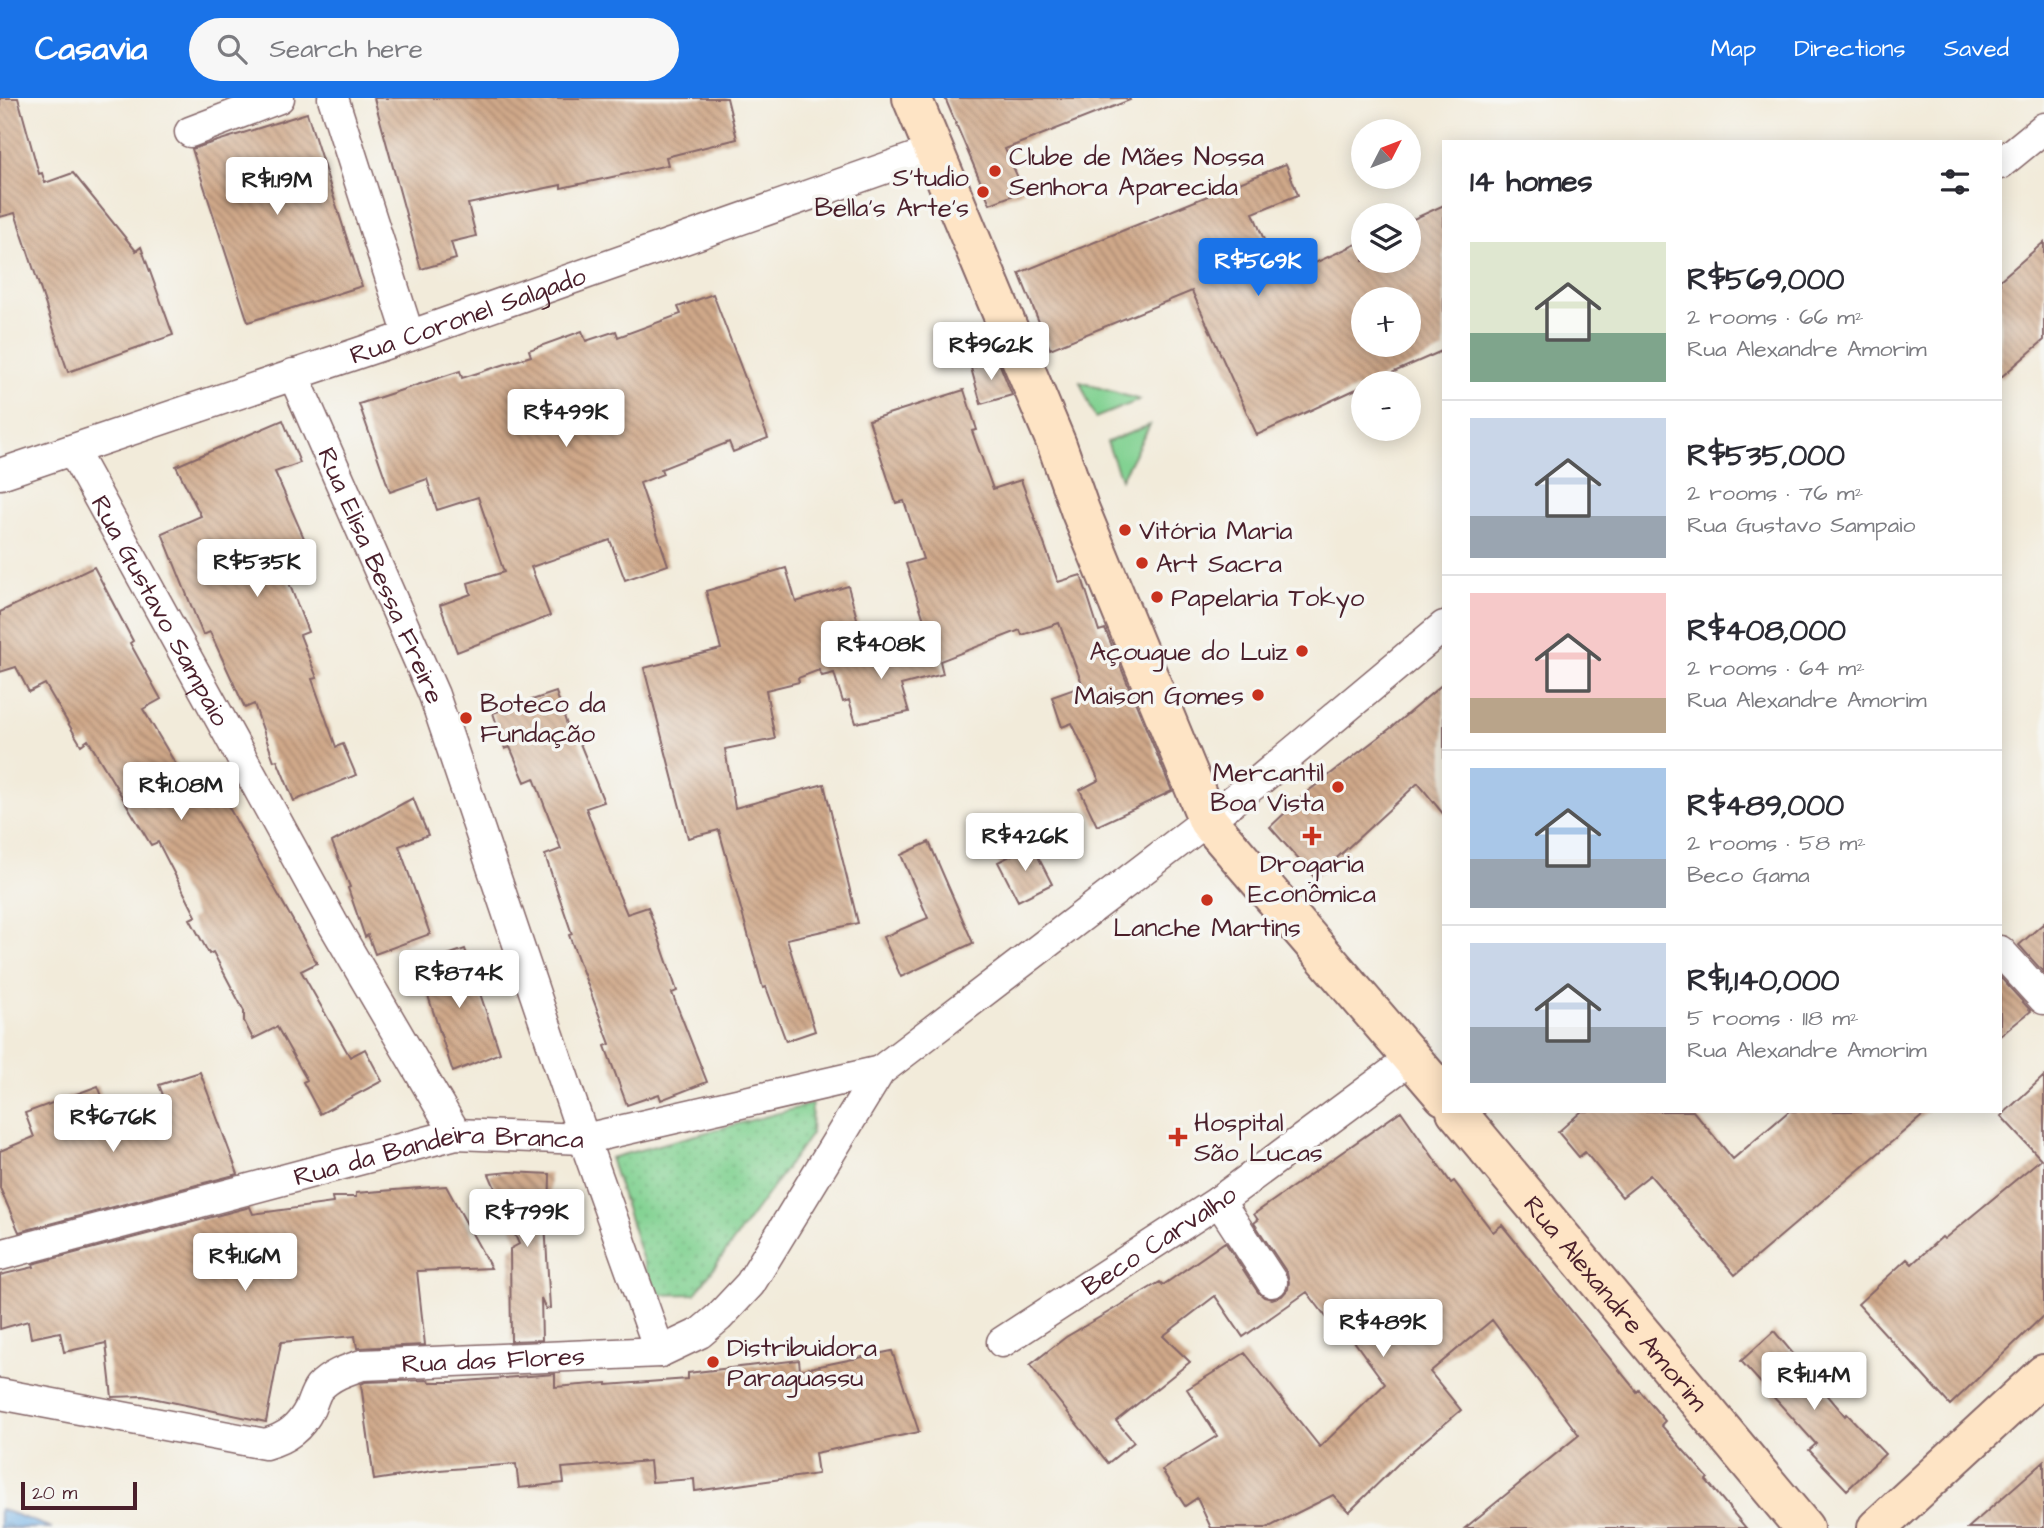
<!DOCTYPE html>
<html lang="en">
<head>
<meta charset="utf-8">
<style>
  body { margin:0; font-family:"Architects Daughter",sans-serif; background:#f7f7f7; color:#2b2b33; height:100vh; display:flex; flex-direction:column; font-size:26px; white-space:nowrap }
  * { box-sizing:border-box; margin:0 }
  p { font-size:23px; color:#7c7c81 }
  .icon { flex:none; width:38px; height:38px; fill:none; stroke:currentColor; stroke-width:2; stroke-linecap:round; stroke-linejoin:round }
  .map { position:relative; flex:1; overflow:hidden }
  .side { position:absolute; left:1442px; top:42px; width:560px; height:973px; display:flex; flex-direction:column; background:#fff; border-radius:0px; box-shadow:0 4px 18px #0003 }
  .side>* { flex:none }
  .needle { width:46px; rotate:48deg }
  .controls { position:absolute; left:1351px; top:21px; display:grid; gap:14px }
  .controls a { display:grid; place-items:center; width:70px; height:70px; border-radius:50%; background:#fff; box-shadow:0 4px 18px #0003; font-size:35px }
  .scale { position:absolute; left:21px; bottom:18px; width:116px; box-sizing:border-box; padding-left:7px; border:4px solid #4a1f2b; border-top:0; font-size:19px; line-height:24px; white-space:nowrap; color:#4a1f2b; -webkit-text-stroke:5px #f6f6f2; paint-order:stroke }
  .price { position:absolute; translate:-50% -60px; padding:0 16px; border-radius:7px; background:#fff; color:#222; font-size:23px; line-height:46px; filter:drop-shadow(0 2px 4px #0008) }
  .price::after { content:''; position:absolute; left:50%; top:42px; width:21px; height:16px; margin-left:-10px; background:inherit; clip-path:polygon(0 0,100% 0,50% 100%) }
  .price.active { background:#1a73e8; color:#fff }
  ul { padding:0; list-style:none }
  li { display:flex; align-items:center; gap:21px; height:175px; padding:0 28px }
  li+li { border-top:2px solid #e1e1e2 }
  li span { display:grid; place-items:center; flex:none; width:196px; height:140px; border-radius:0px; color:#555 }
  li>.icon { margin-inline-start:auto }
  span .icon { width:84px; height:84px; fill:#fffc; stroke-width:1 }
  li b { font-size:30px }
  h2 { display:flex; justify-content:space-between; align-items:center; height:84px; padding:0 28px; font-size:30px }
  header { display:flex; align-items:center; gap:42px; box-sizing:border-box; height:98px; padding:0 35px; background:#1a73e8; color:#fff }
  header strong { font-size:33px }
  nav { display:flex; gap:38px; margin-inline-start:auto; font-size:24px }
  .search { width:490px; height:63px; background:#f7f7f7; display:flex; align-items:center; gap:18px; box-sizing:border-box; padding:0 24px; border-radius:38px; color:#7c7c81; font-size:26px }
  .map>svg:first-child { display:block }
  .grass { fill:#82d292; stroke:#66785e; stroke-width:2 }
  .park { fill:url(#park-dots); stroke:#66785e; stroke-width:2 }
  .water { fill:url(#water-ripples); stroke:#5f6889; stroke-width:2 }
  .building { fill:url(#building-back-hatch); fill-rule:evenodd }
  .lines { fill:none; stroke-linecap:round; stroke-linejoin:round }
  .street-casing { stroke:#856668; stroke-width:33 }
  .secondary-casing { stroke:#856668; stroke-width:42 }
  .street { stroke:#fff; stroke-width:30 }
  .secondary { stroke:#fee4c5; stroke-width:38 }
  .poi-dot { fill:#c8321e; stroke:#f6f6f2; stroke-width:2.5 }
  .labels { text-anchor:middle; stroke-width:7; stroke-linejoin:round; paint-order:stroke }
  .poi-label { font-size:26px; fill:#4a1f2b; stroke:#f6f6f2; text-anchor:start }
  .street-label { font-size:26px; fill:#4a1f2b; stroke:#f6f6f2 }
</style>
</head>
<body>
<header>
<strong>Casavia</strong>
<div class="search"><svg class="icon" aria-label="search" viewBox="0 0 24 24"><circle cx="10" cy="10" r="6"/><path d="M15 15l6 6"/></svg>Search here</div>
<nav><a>Map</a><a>Directions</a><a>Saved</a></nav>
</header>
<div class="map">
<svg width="2044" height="1430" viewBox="0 0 2044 1430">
  <defs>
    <pattern id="park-dots" width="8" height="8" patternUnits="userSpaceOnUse" patternTransform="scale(1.75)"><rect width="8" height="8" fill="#82d292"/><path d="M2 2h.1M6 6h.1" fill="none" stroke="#72b47e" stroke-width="1.8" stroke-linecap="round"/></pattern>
    <pattern id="water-ripples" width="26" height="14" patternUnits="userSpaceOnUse" patternTransform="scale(1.75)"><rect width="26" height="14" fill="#74b2e7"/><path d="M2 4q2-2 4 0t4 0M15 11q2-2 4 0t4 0" fill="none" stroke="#6190bb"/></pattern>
    <pattern id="building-back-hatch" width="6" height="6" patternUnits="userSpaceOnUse" patternTransform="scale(1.75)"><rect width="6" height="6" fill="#cfa889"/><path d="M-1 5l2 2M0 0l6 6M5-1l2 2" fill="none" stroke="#aa8870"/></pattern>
  </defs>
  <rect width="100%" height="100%" fill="#f6f6f2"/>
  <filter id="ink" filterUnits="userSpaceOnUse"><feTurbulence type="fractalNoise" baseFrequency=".0143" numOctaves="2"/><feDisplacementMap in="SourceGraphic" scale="14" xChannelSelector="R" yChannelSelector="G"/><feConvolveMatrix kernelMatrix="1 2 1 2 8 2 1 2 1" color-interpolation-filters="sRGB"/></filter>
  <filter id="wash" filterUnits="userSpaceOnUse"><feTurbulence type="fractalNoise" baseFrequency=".00686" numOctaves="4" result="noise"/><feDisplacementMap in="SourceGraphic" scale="28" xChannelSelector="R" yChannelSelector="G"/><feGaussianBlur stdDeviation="1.57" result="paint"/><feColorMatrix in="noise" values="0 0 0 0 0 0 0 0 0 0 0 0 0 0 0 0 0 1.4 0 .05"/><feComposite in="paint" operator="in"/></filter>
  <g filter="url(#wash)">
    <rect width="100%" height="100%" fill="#f2ebda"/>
    <path class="grass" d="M1080,284L1140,302L1095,320Z
      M1150,327L1121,381L1107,344Z"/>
    <path class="park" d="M812,1006L811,1036L695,1196L654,1197L610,1060Z"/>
    <path class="water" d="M0,1411L52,1430H0Z"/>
    <g id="blocks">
      <path class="building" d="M0,0H18L39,76L42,75L45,85L73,75L136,153L141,149L173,237L68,274L15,115L0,119Z
        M374,0H727L737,41L666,59L668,67L561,90V87L468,106L476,138L451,144L456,161L421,171Z
        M945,0H1129L1130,2L1005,51L1024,93L990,106Z
        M307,15L362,188L248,224L192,51Z
        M1286,66L1298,97L1253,115L1280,181L1363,143V163H1409V123L1444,107V252L1369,285H1363V288L1257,337L1192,193L1050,251L1019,175ZM1363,201H1409V247H1363Z
        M2044,144V242L2000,280V182Z
        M713,196L768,340L733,354L729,344L661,371L663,376L640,385L668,467L625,482L610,442L531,469L550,518L457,554L440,507L471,496L468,485L504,474L478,399L437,412L427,381L390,394L359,306L460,273L462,280L531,258L529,252L582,233L586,243L616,233L618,239L681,216L678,209Z
        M998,262L1012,297L981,306L971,270Z
        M964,292L977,332L972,333L993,391L1021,382L1058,484L1081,477L1099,533L1105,531L1172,693L1097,728L1080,692L1099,682L1072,625L1062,629L1052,599L1083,588L1059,525L1022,537L1020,532L940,563L943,576L901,587L909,614L856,625L849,602L843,604L834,575L822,578L819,572L798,580L799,584L766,592L775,641L725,651L735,710L824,686L858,825L787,841L815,933L786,943L766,889L763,890L719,732L688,740L644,570L721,551L706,493L786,470L796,504L848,488L863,542L925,525L906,466L923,461L904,403L896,405L869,322Z
        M283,322L300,365L275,374L307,447L279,459L308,534L300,537L317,580L312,581L336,649L343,646L356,677L294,703L277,662L274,663L254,606L245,610L210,534L203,537L162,435L201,418L176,368Z
        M94,469L133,543L130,545L161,601L143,611L194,697L215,685L317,865L301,873L350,959L365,951L382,983L320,1016L303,984L307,982L277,929L253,941L244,923V913L213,854L209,856L190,821L196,818L158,744L151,747L88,642L81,647L45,586L29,594L16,569L0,574V514Z
        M1444,585V717L1418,685L1315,780L1270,729L1307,694L1392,629Z
        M556,594L569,633L574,631L604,704L586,710L616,790L627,816L648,809L677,893L672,895L707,984L661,1002L659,996L627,1007L605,948L610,946L569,837L572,836L545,757L561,751L534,680L525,684L510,649L505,651L493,615Z
        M413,700L428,737L399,748L430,836L375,856L368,837L365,839L348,790L350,789L332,744Z
        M929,744L973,845L901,879L883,839L928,820L901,757Z
        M1032,747L1052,786L1018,803L998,764Z
        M2044,825V875L2019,847Z
        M465,851L500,955L453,974L418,867Z
        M2000,879L2031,913L2000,938Z
        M200,974L238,1076L19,1134L0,1090V1053L34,1039L25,1015L98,988L109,1016L163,997L159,987Z
        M2044,978V1217L1950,1307L1858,1206L1907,1161L1912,1166L1942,1139L1944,1141L2041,1061L2001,1018Z
        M1401,1013L1451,1085L1454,1083L1493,1134L1502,1127L1637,1294L1639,1292L1665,1323L1661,1327L1708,1380L1706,1382L1746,1430H1465L1579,1337L1492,1222L1430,1274L1461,1312L1405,1359L1349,1414L1333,1397L1267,1430H1211L1197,1400L1185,1408L1162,1372L1217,1338L1187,1291L1245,1255L1320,1349L1385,1286L1343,1228L1337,1233L1307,1194L1243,1239L1215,1198L1163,1238L1190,1264L1116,1323L1134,1344L1108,1365L1030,1267L1066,1239L1160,1184L1163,1187L1225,1144L1258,1194L1264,1199L1272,1201L1282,1198L1288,1191L1289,1184L1287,1175L1254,1125L1258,1122L1254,1116Z
        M1582,1013H1693L1733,1061L1789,1013H1928L1735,1177L1650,1077L1622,1099L1585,1054L1579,1059L1558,1034Z
        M510,1074L550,1076L549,1125H545L550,1210L546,1211L541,1200L542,1242L511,1243L510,1151L519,1146L489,1076Z
        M446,1088L491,1170L417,1173L425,1247L357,1250L355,1238L281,1244L266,1324L143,1298L112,1299L106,1245L64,1254L60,1234L31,1240L28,1223L0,1231V1177L34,1169L33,1166L250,1109L253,1116L333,1105L332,1099H356V1095Z
        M1774,1233L1845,1318L1847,1316L1885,1356L1847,1392L1809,1352L1816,1346L1741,1263Z
        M892,1253L919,1334L815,1355L818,1376L695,1393L694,1381L652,1384L650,1363L562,1370L564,1385L519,1390L516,1366L439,1372L374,1382L361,1286L365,1284L428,1282L429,1284H453L555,1276V1289L607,1285V1287L688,1281V1275L799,1262L800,1272Z
        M2044,1363V1430H1968Z"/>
    </g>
  </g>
  <g filter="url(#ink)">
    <use href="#blocks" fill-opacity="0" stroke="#856668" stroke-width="2"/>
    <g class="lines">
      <defs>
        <g id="street">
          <path d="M333,0L409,238"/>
          <path d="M190,34L279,0"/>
          <path d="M2000,66L2044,30"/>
          <path id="s1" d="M293,276L434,597L584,1041L660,1254"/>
          <path id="s2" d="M73,353L332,824L456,1036"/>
          <path id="s3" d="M0,376L409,238L934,53"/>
          <path d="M2000,853L2044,901"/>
          <path d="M1219,1103L1272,1184"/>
          <path id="s4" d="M0,1157L456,1036L584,1041L880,973"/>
          <path id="s5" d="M1002,1244L1219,1103L1412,960"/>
          <path id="s6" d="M0,1296L265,1346C287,1340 300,1330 310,1310C313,1303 315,1295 319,1290C331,1277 347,1272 362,1267L660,1254L700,1235L719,1219L750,1186L880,973L1261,681L1444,528"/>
        </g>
        <g id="secondary">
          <path d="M912,0L1057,347L1080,412L1208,723L1444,998"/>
          <path id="s7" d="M1456,1013L1804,1430"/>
          <path d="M1877,1430L2044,1276"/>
        </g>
      </defs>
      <use href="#street" class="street-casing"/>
      <use href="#secondary" class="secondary-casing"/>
      <use href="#street" class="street"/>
      <use href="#secondary" class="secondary"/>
    </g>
  </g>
  <g class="poi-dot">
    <circle cx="995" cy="73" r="7"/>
    <circle cx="983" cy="94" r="7"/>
    <circle cx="1125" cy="432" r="7"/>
    <circle cx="1142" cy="465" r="7"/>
    <circle cx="1157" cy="499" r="7"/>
    <circle cx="1302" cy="553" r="7"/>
    <circle cx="1258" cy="597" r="7"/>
    <circle cx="466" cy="620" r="7"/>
    <circle cx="1338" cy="689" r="7"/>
    <path d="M1308.5 727.5h7v7h7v7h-7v7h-7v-7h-7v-7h7z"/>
    <circle cx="1207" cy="802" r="7"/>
    <path d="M1174.5 1028.5h7v7h7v7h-7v7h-7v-7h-7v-7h7z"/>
    <circle cx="713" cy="1264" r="7"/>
  </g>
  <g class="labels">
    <g class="poi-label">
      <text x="1009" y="67">Clube de Mães Nossa<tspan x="1009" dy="30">Senhora Aparecida</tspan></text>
      <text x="969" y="88" text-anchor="end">S'tudio<tspan x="969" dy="30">Bella's Arte's</tspan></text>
      <text x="1139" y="441">Vitória Maria</text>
      <text x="1156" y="474">Art Sacra</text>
      <text x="1171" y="508">Papelaria Tokyo</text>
      <text x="1288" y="562" text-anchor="end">Açougue do Luiz</text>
      <text x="1244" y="606" text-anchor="end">Maison Gomes</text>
      <text x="480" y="614">Boteco da<tspan x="480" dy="30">Fundação</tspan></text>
      <text x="1324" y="683" text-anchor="end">Mercantil<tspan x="1324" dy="30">Boa Vista</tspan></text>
      <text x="1312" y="774" text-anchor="middle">Drogaria<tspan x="1312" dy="30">Econômica</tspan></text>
      <text x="1207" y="838" text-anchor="middle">Lanche Martins</text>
      <text x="1194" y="1033">Hospital<tspan x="1194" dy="30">São Lucas</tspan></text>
      <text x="727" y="1258">Distribuidora<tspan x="727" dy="30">Paraguassu</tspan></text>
    </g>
    <g class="street-label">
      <text dy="9" stroke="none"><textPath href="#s3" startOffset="494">Rua Coronel Salgado</textPath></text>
      <text dy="9" stroke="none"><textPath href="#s1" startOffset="220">Rua Elisa Bessa Freire</textPath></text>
      <text dy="9" stroke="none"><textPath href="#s2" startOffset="182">Rua Gustavo Sampaio</textPath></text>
      <text dy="9" stroke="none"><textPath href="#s4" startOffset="452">Rua da Bandeira Branca</textPath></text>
      <text dy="9" stroke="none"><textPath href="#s5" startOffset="187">Beco Carvalho</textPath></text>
      <text dy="9" stroke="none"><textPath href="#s7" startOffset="250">Rua Alexandre Amorim</textPath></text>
      <text dy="9" stroke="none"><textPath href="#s6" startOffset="532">Rua das Flores</textPath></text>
    </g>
  </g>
</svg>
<div class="controls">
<a><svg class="needle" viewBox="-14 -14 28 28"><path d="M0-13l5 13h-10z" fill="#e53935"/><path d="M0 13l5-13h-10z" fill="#7c7c81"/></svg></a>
<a><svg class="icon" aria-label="layers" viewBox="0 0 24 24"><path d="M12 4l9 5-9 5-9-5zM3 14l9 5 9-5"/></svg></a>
<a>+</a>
<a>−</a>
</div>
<div class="scale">20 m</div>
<b class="price" style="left:277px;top:119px">R$1.19M</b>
<b class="price active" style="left:1258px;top:200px">R$569K</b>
<b class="price" style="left:991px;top:284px">R$962K</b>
<b class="price" style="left:566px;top:351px">R$499K</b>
<b class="price" style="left:257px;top:501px">R$535K</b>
<b class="price" style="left:881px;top:583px">R$408K</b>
<b class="price" style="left:181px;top:724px">R$1.08M</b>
<b class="price" style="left:1025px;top:775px">R$426K</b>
<b class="price" style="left:459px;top:912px">R$874K</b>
<b class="price" style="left:113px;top:1056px">R$676K</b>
<b class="price" style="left:527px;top:1151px">R$799K</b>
<b class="price" style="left:245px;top:1195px">R$1.16M</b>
<b class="price" style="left:1383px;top:1261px">R$489K</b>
<b class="price" style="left:1814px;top:1314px">R$1.14M</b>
<section class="side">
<h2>14 homes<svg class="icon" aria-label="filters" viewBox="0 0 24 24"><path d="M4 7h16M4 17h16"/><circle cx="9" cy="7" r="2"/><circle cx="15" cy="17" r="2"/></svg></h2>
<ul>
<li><span style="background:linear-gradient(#dfe7d0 65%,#7fa58c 0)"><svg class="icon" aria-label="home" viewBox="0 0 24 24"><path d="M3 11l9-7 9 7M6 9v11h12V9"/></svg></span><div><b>R$569,000</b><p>2 rooms · 66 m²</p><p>Rua Alexandre Amorim</p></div></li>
<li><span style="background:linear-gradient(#c9d6e8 70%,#9aa5b1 0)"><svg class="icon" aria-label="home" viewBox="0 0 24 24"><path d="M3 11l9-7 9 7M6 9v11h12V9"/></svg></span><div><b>R$535,000</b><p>2 rooms · 76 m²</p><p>Rua Gustavo Sampaio</p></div></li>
<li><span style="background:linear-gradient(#f6c9c9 75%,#b9a48a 0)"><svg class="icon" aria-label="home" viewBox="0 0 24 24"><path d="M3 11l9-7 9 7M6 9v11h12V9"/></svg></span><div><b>R$408,000</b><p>2 rooms · 64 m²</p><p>Rua Alexandre Amorim</p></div></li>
<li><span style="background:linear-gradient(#a9c7e8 65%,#9aa5b1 0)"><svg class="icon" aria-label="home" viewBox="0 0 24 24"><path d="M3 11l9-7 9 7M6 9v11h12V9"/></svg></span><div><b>R$489,000</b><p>2 rooms · 58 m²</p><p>Beco Gama</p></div></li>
<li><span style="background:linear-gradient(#c9d6e8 60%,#9aa5b1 0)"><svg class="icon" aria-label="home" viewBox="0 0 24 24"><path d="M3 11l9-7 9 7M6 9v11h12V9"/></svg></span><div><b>R$1,140,000</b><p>5 rooms · 118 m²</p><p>Rua Alexandre Amorim</p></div></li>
</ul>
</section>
</div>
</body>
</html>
